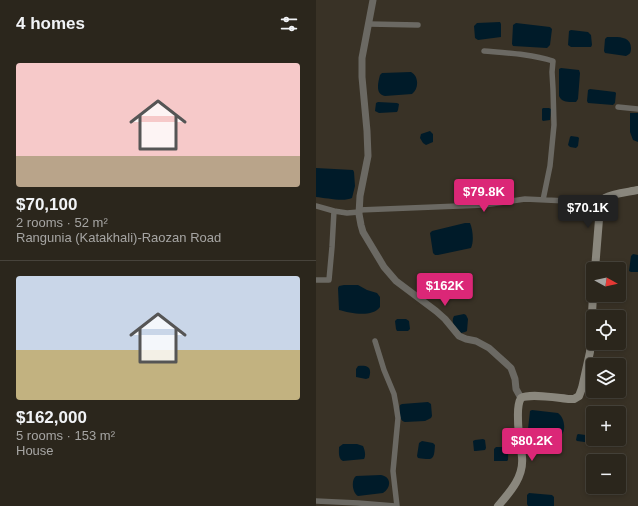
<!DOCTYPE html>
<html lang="en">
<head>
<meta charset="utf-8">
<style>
  body { margin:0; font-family:Helvetica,sans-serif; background:#332e25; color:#f1f3f6; height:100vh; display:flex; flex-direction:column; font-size:15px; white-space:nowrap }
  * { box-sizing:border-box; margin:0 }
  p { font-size:13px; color:#a6a5a3 }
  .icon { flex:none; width:22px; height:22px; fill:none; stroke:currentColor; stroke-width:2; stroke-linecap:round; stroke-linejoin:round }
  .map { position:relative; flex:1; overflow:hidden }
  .panel { display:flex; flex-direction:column; background:#2b261c; width:316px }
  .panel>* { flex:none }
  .needle { width:26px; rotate:98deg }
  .controls { position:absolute; left:270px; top:262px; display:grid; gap:8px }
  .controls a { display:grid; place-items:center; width:40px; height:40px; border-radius:4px; background:#2b261c; box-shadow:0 2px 6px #0003,0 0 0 1px #47433b; font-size:20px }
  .price { position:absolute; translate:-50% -34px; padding:0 9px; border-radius:4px; background:#db2777; color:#fff; font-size:13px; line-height:26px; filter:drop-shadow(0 1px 2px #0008) }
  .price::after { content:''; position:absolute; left:50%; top:24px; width:12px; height:9px; margin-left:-6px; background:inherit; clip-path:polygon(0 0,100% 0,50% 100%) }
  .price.current { background:#222; color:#fff }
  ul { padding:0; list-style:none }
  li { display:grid; align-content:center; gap:8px; height:212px; padding:0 16px }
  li+li { border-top:1px solid #47433b }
  li span { display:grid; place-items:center; height:124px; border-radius:4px; color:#555 }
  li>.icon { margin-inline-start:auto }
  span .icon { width:72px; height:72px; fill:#fffc; stroke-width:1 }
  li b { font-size:17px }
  h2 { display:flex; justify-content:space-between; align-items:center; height:48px; padding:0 16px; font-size:17px }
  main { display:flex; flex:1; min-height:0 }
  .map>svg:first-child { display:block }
  .water { fill:#001b29 }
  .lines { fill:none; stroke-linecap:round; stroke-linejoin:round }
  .minor { stroke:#6b6963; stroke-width:5.5 }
  .tertiary { stroke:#6b6963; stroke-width:7 }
  .secondary { stroke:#8a877d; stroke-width:8 }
</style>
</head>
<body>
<main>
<section class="panel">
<h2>4 homes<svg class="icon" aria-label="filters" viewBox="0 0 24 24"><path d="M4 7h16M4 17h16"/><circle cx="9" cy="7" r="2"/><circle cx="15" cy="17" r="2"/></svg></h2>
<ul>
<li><span style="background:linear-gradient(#f6c9c9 75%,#b9a48a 0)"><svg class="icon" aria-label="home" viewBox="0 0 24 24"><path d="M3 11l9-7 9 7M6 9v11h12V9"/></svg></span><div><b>$70,100</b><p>2 rooms · 52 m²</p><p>Rangunia (Katakhali)-Raozan Road</p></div></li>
<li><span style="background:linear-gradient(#c9d6e8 60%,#c2b280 0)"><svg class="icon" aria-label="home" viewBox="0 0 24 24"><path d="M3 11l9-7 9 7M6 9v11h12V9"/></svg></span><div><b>$162,000</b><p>5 rooms · 153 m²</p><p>House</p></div></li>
</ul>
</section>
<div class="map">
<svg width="322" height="506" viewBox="0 0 322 506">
  <rect width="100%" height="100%" fill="#393226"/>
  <path class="water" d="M184,22L185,24V37L162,40L159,38L158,26L161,23Z
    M200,23L234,27L236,29L234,45L231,48L197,46L196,44L197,25Z
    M255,30L272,32L275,35L276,45L275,47H255L252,45L253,31Z
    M291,37C300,37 315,35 315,48C315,53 314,54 310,56L289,53L288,51L289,39Z
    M245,68L263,70L264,73L262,99L260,102C253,102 246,103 243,96V69Z
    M95,72C103,76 103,89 96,94L69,96C59,94 62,83 64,75L66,73Z
    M274,89L299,92L300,93L299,103L297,105L272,103L271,101L272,90Z
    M62,102L81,103L83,104L82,110L81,112L63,113L59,111L60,103Z
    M227,108H233L235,109L234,120L227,121L226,120V109Z
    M314,113H322V142L317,140L314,132Z
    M114,131L117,134V142L110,145L107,143L104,138L105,134Z
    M255,136L262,137L263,138L262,146L260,148L254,147L252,145L254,137Z
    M0,168L37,170L38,172L39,186L36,198C28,202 10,198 0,197Z
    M149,223H154C157,230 158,242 155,248L122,255H119L117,253L114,233L116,231Z
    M317,254L322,255V272H315L313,271L315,256Z
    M28,285H42L51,290L61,293L64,297V307C56,318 34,313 23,310L22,288L23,286Z
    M148,314L150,315L152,319L151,331L149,332L145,333C140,328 134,323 138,316Z
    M81,319H90L93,321L94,329L92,331H81L80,329L79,321Z
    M42,366C53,365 56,368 53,378L50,379L40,377V369Z
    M112,402L115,404L116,416L115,418L109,421L89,422C83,421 83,411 84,405L86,404Z
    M216,410L242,413C249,418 251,432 243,437L214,434L212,433V429L214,411Z
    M262,434L277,436L278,442L276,443L261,441L260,440L261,435Z
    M167,439L169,440L170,448L169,450L160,451H158L157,441L159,440Z
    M106,441L117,443L119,445C118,461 117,460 102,458L101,456L103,443Z
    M27,444H41L47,446C49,450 50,456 48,459L27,461C22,459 23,452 23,447Z
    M180,447H190C193,451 192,456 192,460L191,461H178V449Z
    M65,475C76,477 75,488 67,493L42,496C36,492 35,480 40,476Z
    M213,493L236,495L238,497V506H212L211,504V495Z"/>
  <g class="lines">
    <path class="minor" d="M53,24L102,25
      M168,51C192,53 215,54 237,61L236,72L237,89L238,125L234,166L227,200
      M302,107L322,109
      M0,206L18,211
      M43,210L168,205L209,199L272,202L288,198
      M0,280H13L16,247L18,211L31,213L43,212
      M59,341L68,370L78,394L80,405L82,418L77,471L81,506
      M0,501L42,503L79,506"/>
    <path class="tertiary" d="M57,0L46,58V77L51,131L52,156L44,196L43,214L45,225L47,232L68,267L80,281L120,311L129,319L143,336L150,339L160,341L173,348L195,368L199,379L200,389L205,398"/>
    <path class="secondary" d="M279,269L284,207C285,203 286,200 289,198C297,193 313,192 322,190
      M182,506C194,492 208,477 206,457C205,445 202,433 202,420C202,413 201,405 205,398C214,393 242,398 254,399H258L263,396L266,388L274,352L277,295"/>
  </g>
</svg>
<div class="controls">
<a><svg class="needle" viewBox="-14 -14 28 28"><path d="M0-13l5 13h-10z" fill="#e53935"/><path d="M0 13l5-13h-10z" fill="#a6a5a3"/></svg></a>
<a><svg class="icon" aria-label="locate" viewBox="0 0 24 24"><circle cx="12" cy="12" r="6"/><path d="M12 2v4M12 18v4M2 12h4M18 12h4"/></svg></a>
<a><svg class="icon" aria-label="layers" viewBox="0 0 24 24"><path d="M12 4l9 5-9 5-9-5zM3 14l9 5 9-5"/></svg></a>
<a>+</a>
<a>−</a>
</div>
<b class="price" style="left:168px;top:213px">$79.8K</b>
<b class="price current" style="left:272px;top:229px">$70.1K</b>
<b class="price" style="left:129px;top:307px">$162K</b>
<b class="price" style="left:216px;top:462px">$80.2K</b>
</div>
</main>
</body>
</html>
